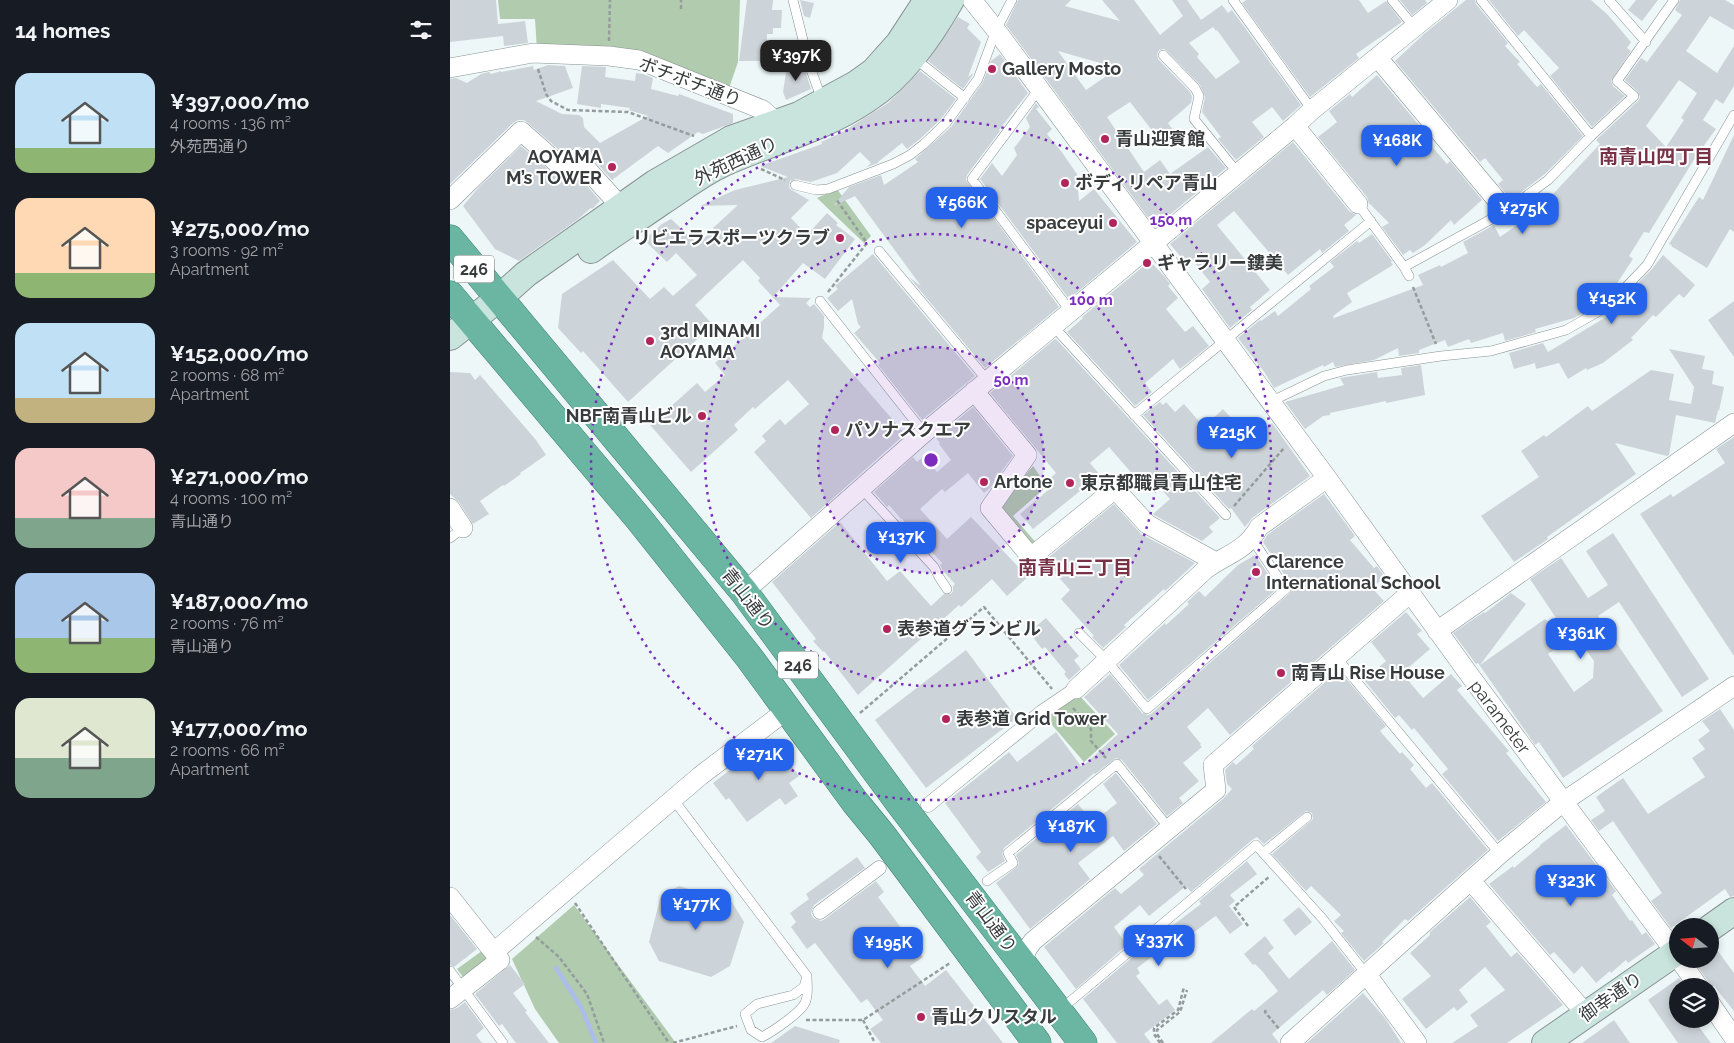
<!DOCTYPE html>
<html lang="en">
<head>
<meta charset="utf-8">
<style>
  body { margin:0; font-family:Raleway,"Noto Sans JP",sans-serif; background:#20242c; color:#f1f3f6; height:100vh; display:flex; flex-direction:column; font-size:19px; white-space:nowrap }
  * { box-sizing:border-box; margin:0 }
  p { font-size:16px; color:#9ea1a6 }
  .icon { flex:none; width:28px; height:28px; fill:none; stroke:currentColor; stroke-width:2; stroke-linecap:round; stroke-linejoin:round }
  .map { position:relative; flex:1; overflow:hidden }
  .details { display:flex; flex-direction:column; background:#171b24; width:450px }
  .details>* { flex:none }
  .needle { width:32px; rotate:287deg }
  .controls { position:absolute; left:1219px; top:918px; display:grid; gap:10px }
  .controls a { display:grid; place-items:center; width:50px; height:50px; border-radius:50%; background:#171b24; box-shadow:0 2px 8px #0003; font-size:25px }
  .price { position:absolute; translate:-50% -42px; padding:0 11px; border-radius:10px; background:#2563eb; color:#fff; font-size:16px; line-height:32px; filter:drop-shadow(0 1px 2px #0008) }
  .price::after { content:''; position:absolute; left:50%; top:30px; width:15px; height:11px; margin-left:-8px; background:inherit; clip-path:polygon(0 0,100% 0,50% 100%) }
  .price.active { background:#222; color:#fff }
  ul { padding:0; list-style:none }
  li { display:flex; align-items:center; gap:15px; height:125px; padding:0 15px }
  li span { display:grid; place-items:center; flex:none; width:140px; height:100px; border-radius:15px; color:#555 }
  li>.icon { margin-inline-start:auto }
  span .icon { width:60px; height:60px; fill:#fffc; stroke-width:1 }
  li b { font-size:21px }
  h2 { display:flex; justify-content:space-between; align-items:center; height:60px; padding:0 15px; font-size:21px }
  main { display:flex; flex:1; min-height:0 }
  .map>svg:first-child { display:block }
  .green { fill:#b0cbad }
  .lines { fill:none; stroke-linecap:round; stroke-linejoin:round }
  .stream { stroke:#acbdeb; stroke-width:4.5 }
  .building { fill:#cdd4d9; fill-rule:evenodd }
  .service-casing { stroke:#899293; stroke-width:10 }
  .pedestrian-casing { stroke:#899293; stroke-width:15 }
  .minor-casing { stroke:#899293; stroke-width:20 }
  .secondary-casing { stroke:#899293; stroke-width:28 }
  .trunk-casing { stroke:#418070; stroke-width:29 }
  .path { stroke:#959c9d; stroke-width:2.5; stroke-dasharray:4 2.5; stroke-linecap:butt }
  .service { stroke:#fff; stroke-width:9 }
  .pedestrian { stroke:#fff; stroke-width:14 }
  .minor { stroke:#fff; stroke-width:19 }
  .secondary { stroke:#c8e4dc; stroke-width:26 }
  .trunk { stroke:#6bb6a3; stroke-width:28 }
  .ring { fill:none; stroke:#7b2cbf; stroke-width:2.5; stroke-dasharray:2.5 5 }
  .poi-dot { fill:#b2255b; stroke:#fff; stroke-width:2 }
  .labels { text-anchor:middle; stroke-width:4; stroke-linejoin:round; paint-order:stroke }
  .shield { fill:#fff; stroke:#747676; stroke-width:1 }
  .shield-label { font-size:16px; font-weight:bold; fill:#383c3c }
  .poi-label { font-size:18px; font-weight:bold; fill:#383c3c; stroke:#fff; text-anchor:start }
  .street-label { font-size:18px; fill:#383c3c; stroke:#fff }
  .neighbourhood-label { font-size:19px; font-weight:bold; fill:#783247; stroke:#fff }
  .centre { fill:#7b2cbf; stroke:#fff; stroke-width:2.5 }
  .ring-label { font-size:15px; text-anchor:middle; font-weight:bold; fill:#7b2cbf; stroke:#fff; stroke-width:4; stroke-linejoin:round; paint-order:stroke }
</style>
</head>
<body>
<main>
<section class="details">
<h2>14 homes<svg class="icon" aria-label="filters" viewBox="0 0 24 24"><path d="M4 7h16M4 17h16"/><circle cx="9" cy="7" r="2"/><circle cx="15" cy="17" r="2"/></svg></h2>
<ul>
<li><span style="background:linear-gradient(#bfe0f5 75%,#8fb573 0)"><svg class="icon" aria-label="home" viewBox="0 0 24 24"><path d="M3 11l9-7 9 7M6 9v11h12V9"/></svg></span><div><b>¥397,000/mo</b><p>4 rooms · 136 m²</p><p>外苑西通り</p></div></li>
<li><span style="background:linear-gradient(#ffd9b3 75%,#8fb573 0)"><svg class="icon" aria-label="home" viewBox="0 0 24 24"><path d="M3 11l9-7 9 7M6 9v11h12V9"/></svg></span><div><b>¥275,000/mo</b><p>3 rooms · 92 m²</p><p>Apartment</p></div></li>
<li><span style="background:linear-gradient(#bfe0f5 75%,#c2b280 0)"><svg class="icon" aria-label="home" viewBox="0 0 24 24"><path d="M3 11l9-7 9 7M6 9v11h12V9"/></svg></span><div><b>¥152,000/mo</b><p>2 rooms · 68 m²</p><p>Apartment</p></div></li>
<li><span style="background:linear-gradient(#f6c9c9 70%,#7fa58c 0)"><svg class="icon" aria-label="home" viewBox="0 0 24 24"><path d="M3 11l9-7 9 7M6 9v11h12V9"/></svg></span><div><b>¥271,000/mo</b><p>4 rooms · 100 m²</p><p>青山通り</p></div></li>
<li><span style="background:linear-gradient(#a9c7e8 65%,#8fb573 0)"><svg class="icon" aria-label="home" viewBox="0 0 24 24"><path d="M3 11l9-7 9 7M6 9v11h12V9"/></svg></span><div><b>¥187,000/mo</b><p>2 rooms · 76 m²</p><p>青山通り</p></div></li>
<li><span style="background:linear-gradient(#dfe7d0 60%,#7fa58c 0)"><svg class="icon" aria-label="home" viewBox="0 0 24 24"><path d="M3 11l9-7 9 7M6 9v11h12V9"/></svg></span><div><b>¥177,000/mo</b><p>2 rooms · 66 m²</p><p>Apartment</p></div></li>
</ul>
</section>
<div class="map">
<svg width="1284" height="1043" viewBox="0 0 1284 1043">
  <rect width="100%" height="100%" fill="#edf7f8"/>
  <path class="green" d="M48,0H290L288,62L277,94L209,63L87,50L85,19H50Z
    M387,189L421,236L414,243L367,198Z
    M583,466L597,486L563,516L588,545L582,550L548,508Z
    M628,694L665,734L634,762L596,718Z
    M124,905L226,1043H109L85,1009L62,959Z
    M36,948L45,960L16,981L7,969Z"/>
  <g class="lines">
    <path class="stream" d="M106,968L131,1007L146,1043"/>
  </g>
  <path class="building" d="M0,0H46L48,24L75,21L78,43L54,46L53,36L0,42Z
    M297,0H323L322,10H332L331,28H323V34H317L316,61H289Z
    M350,0L364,3L360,18L354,16Z
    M568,0H621L615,6L670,21L652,0H684L710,35L733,16L722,0H737L751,20L772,5L778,13L782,10L851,105L833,121L822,107L802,122L814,137L786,160L768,139L771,137L752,112L755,97L750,85L717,51L714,49L709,50L707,54L708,59L740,92L742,97L741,103L718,123L724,131L711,142L680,102L657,117L694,172L710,160L720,174L758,147L776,168L705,227L556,25ZM763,27L766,31L767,30L790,62L766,79L747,57L749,54L739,43ZM608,51L668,68L636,90Z
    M796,0H909L918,13L936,1L952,22L906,54L909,58L860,97L792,3Z
    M950,0H975L977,3L962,15Z
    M1016,0H1025L1026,4L1058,43L1055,46L1070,62L1067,64L1087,87L1091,84L1133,136L1095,174L1061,200L1048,184L1053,180L1035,158L1030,162L945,61L974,34Z
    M1039,0H1141L1158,15L1181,42L1177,48L1181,51L1161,81L1163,86L1175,96L1142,127L1100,76L1109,68L1074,30L1068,36Z
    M1186,0H1208L1192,21L1178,10Z
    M1230,0H1275L1284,5V30L1260,16L1236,51L1267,73L1284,46V86L1273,104L1266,99L1253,120L1266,129L1245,158L1199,233L1194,232L1179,256L1183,259L1162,291L1161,293L1155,287L1136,303L1140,309L1124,318L1085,329L1086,332L1055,341L1053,333L1021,343L1019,339L998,347L995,340L969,350V353L949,356L948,348L924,360L885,367L883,362L874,367L873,365L824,388L815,373L788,338L810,320L811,321L825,311L828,316L861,289L859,286L884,267L880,262L907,241L909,243L922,234L942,261L941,262L943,265L897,293L902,302L883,316L884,318L973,285L968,275L990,265L991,267L1018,253L1013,242L1044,225L1050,237L1107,197L1103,194L1150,144L1146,140L1189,100L1190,97L1188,92L1175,80L1191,58L1197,62L1232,15L1225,10ZM1229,80L1247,93L1231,118L1234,120L1216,147L1196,126Z
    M508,17L520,24L517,28L531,42L518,77L523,73L522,76L513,89L478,61Z
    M550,54L578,93L549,130L550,131L517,175L516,180L609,307L535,368L459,277L471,286L405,196L383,206L399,187L431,175L434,185L468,162L465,159L501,127L533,82L541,61Z
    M98,65L115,66L123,88L86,101L112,114L129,115L133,118L134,127L150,143L198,116L179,110L180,108L151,104V108L127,104L132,66L156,67L155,77L185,81L186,73L193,74L203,78L201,89L228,96L229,94L283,114V123L253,134L248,132L218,153L208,146L162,180L135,150L130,147H125L115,155L78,123L74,120H68L63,123L0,184V79L6,78L17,83L31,74L39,72L41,74L51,71V72L83,66L84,70Z
    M337,66L354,67L361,89L336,100L333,92Z
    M470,71L506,99L491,119L470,139L457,149L452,143L428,162V163L417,167L421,163L410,152L387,173L361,182L346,179L340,181L339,186L340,189L359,200L341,218L357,235L377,213L388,223L386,225L405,239L375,279L353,263L323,297L361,298L356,303L360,307L364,304L374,316V327L372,338L455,434L361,518L304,452L316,441L312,436L330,419L335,425L359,404L338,380L305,409L303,407L284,425L288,430L241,472L200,425L247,383L255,392L275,375L265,363L330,305L308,281L310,278L293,260L245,305L263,325L178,402L133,351L131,353L108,328L112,294L163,260L200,299L214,287L223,296L247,275L226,253L217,262L194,240L212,224L221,219L248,244L264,229L263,228L288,205L250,206L285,190L338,177L310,166L372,144L371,142L391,133L438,103Z
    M927,75L969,125L966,128L997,164L1000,161L1032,200L1004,225L1001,220L975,245L963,253L960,250L953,255L932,227L939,223L920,204H919L917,197L868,137L887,122L879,111L900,94L902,97Z
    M586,103L589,107L586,109L602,129L597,134L611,151L627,174L629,201L644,189L687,242L619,299L530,179L542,163L552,176L567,155L564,148L580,127L576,118Z
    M1284,135V232L1280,229L1257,268L1221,246L1222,245L1219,244L1249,197L1253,200Z
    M843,142L899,211L906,215L894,225L899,231L872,253L870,249L838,275L784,211L767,225L820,290L800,307L802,310L780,328L752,289L760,282L742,259L736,263L720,244Z
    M71,146L112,181H119L127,174L150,201L142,209L141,208L127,220L69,261L45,249L13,206L29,187Z
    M423,254L525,376L472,420L428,365L430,363L404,333L411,327L408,324L402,299L388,311L377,298L388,289L385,286Z
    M1213,255L1245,285L1234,298L1229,294L1206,317L1203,315L1181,338L1183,340L1153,363L1137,370L1136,368L1118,379L1109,363L1086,369L1085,363L1064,369L1059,353L1093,343L1098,352L1176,305L1173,298L1202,269Z
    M700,261L715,277L720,284L718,286L728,298L716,309L735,332L743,326L759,346L730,369L723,359L695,383L702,392L685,406L617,332L633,318L632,317Z
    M1284,301V357L1258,320Z
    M605,339L607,340L770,518L759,527L763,532L752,541L704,515L703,514L720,499L700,477L691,484L659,447L640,463L650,475L583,529L570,514L603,486L598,480L606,473L540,393Z
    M1219,349L1255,356L1252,369L1264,371L1262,384L1274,387L1269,411L1268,410L1265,423L1226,415L1219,455L1217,456L1165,443L1186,474L1097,537L1098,539L1064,562L1031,516L1089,477L1071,451L1094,435L1096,437L1138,406L1142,411L1201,370L1224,374L1219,400L1241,404L1244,387Z
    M971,365L975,395L936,403V401L880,413V415L873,416L855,429L835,402L894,385L890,378L927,372L928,378L952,375L951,368Z
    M0,372L20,373L25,380L30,375L86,440L96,455L70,473L71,474L54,486L53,485L30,501L39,514L23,524L9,502L0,494Z
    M710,402L713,405L716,402L725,412L734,404L754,427L773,409L800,439L822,423L860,476L802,518L795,527L781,508L779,509L693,415Z
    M523,407L563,456L549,475L544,479L546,480L540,488L534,493L518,473L495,492L492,489L470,509L497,539L521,517L578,577L557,596L542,579L511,607L509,605L408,695L374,651L373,652L363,641L366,639L322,582L390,522L437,581L450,571L481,606L494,594H501L503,591V586L505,584L493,571L490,565L492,563L452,519H451L439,505L437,507L424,492L463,457L467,462L474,456L487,472L501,460L489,444L490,443L486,438Z
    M1284,437V656L1190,514L1221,494L1223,497L1275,463L1266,449Z
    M874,494L905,536L900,540L924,568L927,566L935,577L922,588L934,601L780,735L758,708L737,727L751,744L750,745L752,747L733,763L749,781L729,798L733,803L717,816L672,760L666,758L645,774L644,773L620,794L554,848L552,854L555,861L538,872L526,857L531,852L495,803L559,752L567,762L606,732L631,766H633L668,734L634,697L660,674L692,713L698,715L701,714L840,593L842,589L841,585L813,542L817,535Z
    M664,504L691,534L745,563L715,591L714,589L674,625L676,627L653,648L642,637L644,636L611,599L620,590L594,561Z
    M1163,533L1259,679L1232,697L1169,602L1148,616L1213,711L1113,778L1089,742L1085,745L1028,663L1026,664L1003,633L1034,612L1035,613L1061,593L1076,604L1030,665L1095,619L1118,636L1080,579L1111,558L1138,598L1158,585L1136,551ZM1124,633L1144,661L1143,678L1124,692L1098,654L1105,649L1103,646Z
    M805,555L828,588L698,700L669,665L715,623L716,625L739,604L737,602L749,591L755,597L788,565Z
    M956,612L972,631L967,634L980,649L952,673L973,698L1001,674L1012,686L1007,690L1059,751L1056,753L1096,802L1048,841L992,774L998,769L964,728L962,730L949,715L945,718L914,680L936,661L921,642Z
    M596,618L629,656L624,660L631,669L619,680L614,674L616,672L595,647L592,649L579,632Z
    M516,650L567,718L476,788L425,720Z
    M889,670L936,726L930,731L950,754L952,752L964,765L960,769L976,788L982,783L1038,850L958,921L955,919L932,942L934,943L914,961L891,933L894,931L884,921L891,915L861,886L856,891L822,854L861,821L863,819L862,813L856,811L814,844L807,837L802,840L741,892L736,886L699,916L690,905L664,927L677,945L626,989L594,947L665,888L671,894L694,875L689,869L773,799L782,789L777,784L775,770L783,762L786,765L804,749L802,746Z
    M1270,709L1284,730V896L1280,897L1275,889L1221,928L1201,901L1212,893L1163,821L1149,831L1141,820L1155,811L1146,797L1173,778L1198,814L1255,777L1242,758L1255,749L1248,740L1260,731L1252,721Z
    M321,738L349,776L339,783L348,796L335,805L330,798L297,822L279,798L276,800L263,783Z
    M666,773L707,824L674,851L663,836L628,863L640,879L580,929L546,883L568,866L569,863L566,855L628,804L643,822L667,803L653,784Z
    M1116,825L1166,891L1162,895L1180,921L1182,920L1192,935L1196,932L1205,944L1178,963L1176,960L1161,973L1160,971L1146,983L1132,966L1124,974L1104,952L1100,955L1039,884L1063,866L1064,868L1090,846V845Z
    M407,857L415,868L364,905L361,913L363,918L371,921L375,919L426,881L434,892L428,897L473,957L460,966L475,986L496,970L553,1043H431L420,1029L433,1020L417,999L411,1003L365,943L357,949L341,927L346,922L340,913L359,899L356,894Z
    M797,861L807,874L780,895L785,901L779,906L793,924L780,934L766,916L764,917L710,958L707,953L687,968L690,973L686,976L709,1005L717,999L725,1010L694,1034L701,1043H667L633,999L698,944L751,904L749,901Z
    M229,886L282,902L294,922L280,966L261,977L209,961L199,942L211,895Z
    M1020,897L1041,922L1036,926L1061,957L1067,952L1113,1005L1057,1043H1002L1028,1026L1020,1015L1055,990L1035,967L1009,990L1018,1002L1007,1011L1004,1007L976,1029L952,999L981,976L960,953L980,935V932Z
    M849,907L862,922L845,936L833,920Z
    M0,915L27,949L4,967L0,965Z
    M815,936L824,948L818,953L839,979L882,941L905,970L877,995L873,990L822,1034L829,1043H761L802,1009L804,1011L828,991L812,971L805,964L803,965L794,954Z
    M1260,943H1262L1284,973V1011L1264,986H1259L1257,980L1244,961L1248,959H1260Z
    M60,965L75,984L63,993L77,1011L75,1012L99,1043H66L52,1024L49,1026L25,994Z
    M1229,978L1234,986H1228V1019H1243L1261,1043H1228L1198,1000Z
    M913,993L935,1018L951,1043H857Z
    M15,1002L34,1028L26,1035L32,1043H0V1010L7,1008Z
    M1164,1020L1180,1043H1132Z
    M345,1026L390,1040L389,1043H321Z"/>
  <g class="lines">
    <defs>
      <path id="service" d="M343,0L359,64L372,100
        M783,0L862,110
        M942,0L965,28
        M1031,0L1141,136
        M1159,0L1196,42
        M713,55L745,88L749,96L744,119L787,172
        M464,58L515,98
        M589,89L522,179L621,312
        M345,185L366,190L378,189L443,164L460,155L474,144L496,123L528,79L546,30L562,0
        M908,204L954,267L959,276
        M429,251L537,380
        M954,267L1056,211L1098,180L1141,136L1184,96L1167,81L1224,0
        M370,301L474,433
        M604,327L776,515
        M820,402L874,376L897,370L991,356L1041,351L1116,330L1151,310L1176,287L1197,265L1284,115
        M684,415L921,221
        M411,488L484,567L489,577L497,589
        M0,538L13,528
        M629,633L657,661L697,709L836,589L802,539
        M886,657L1050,854
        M223,799L357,976C357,985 359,995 355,1003C350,1013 322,1032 312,1037L301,1030L295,1014L307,1004L343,995L354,987L357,976
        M813,853L857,817
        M537,881L563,863L558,853L667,764L719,828
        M0,971L53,1043
        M610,1010L806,845L872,918L917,975"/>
      <path id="pedestrian" d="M478,805L592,712L626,689
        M370,912L429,868"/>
      <path id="minor" d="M522,0L546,30L877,478L1021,677L1228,956
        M928,58L1056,211
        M0,68L83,53L159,56L189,60L313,110L326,122
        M845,126L908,204
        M0,200L71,131L115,170L127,158L171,207
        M524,391L577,455L540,508L581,557L665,489L697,524L766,562
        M0,508L13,528
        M294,592L474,433L845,126L862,110L998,0
        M987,631L1284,423
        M626,689L756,569C777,554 796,551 809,527L877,478
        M1021,881L1136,1014
        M0,897L50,960L0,999
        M44,952L250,776L337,710
        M1229,959L1248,986
        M575,966C573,955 576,950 583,941L766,790L763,765L959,594
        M917,975L967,1043
        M1260,1003L1284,1038
        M840,1043L1050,854L1113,802L1284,686"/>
      <path id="secondary" d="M141,250C164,233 189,218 213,201C233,188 252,173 274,163C321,142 373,129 416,100C453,76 479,38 501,0
        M0,337L48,299L76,274L205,183L281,139L349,115L406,84L424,71L449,43L477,0
        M1260,928L1284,911
        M1095,1043L1228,951"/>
      <path id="trunk" d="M0,239L294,592L451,805L633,1043
        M0,295L189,519L298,656L405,802L432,835L587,1043"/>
    </defs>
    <use href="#service" class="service-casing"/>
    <use href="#pedestrian" class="pedestrian-casing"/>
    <use href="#minor" class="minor-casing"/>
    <use href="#secondary" class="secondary-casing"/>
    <use href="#trunk" class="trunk-casing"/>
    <path class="path" d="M231,9V0
      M159,41L160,0
      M88,69L96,94L101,101L118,110L178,112L244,136
      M311,169L335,180
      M963,287L986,344
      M378,292L417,243L386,199
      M784,506L834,448
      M623,708L641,729V741L656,758
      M410,713L534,607L602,689
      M709,856L736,889
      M125,903L219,1043
      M798,926L784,907L820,876
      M86,937L109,957L137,994L154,1043
      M816,1010L815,1012L830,1030
      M356,1020H413L500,963
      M413,1020L425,1043
      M223,1043L287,1026
      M710,1043L704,1034V1028L728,1010L734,987
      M713,1043L707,1034V1030L730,1012L737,990"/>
    <use href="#service" class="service"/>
    <use href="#pedestrian" class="pedestrian"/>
    <use href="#minor" class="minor"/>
    <use href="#secondary" class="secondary"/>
    <use href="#trunk" class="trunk"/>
  </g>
  <circle cx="481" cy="460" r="113" fill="#7b2cbf" fill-opacity=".12"/>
  <g class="ring">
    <circle cx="481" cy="460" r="113"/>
    <circle cx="481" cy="460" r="226"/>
    <circle cx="481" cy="460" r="340"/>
  </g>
  <g class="poi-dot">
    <circle cx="542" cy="69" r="5"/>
    <circle cx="655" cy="139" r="5"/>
    <circle cx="162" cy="167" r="5"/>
    <circle cx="615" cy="183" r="5"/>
    <circle cx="663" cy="223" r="5"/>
    <circle cx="390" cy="238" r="5"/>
    <circle cx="697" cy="263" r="5"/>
    <circle cx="200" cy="341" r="5"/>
    <circle cx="252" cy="416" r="5"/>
    <circle cx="385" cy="430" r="5"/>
    <circle cx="534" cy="482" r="5"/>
    <circle cx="620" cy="483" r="5"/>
    <circle cx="806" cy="572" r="5"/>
    <circle cx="437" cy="629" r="5"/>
    <circle cx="831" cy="673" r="5"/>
    <circle cx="496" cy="719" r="5"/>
    <circle cx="471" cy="1017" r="5"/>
  </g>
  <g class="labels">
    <g class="shield">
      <rect x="4" y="255.5" width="40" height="27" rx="4"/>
      <rect x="328" y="651.5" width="40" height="27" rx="4"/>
    </g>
    <g class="shield-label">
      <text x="24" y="275">246</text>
      <text x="348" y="671">246</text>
    </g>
    <g class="poi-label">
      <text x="552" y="75">Gallery Mosto</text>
      <text x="665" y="145">青山迎賓館</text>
      <text x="152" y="163" text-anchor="end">AOYAMA<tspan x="152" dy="21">M’s TOWER</tspan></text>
      <text x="625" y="189">ボディリペア青山</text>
      <text x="653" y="229" text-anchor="end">spaceyui</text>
      <text x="380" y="244" text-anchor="end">リビエラスポーツクラブ</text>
      <text x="707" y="269">ギャラリー鏤美</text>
      <text x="210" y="337">3rd MINAMI<tspan x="210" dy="21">AOYAMA</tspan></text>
      <text x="242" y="422" text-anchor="end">NBF南青山ビル</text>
      <text x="395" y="436">パソナスクエア</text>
      <text x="544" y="488">Artone</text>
      <text x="630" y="489">東京都職員青山住宅</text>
      <text x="816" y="568">Clarence<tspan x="816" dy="21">International School</tspan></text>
      <text x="447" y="635">表参道グランビル</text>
      <text x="841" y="679">南青山 Rise House</text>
      <text x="506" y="725">表参道 Grid Tower</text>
      <text x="481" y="1023">青山クリスタル</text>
    </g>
    <g class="street-label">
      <text transform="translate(240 82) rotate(21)" y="6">ボチボチ通り</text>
      <text transform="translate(286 161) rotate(-25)" y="6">外苑西通り</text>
      <text transform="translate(298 599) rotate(52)" y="6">青山通り</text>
      <text transform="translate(1050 717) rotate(53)" y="6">parameter</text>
      <text transform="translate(541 922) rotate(53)" y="6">青山通り</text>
      <text transform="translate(1161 997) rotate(-35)" y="6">御幸通り</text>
    </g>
    <g class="neighbourhood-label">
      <text x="1206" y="163">南青山四丁目</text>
      <text x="625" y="574">南青山三丁目</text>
    </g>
  </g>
  <circle cx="481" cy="460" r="8" class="centre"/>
  <g class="ring-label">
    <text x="721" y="225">150 m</text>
    <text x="641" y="305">100 m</text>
    <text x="561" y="385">50 m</text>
  </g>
</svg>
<div class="controls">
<a><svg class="needle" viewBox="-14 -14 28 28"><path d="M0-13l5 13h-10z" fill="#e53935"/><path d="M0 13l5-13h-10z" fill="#9ea1a6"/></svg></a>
<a><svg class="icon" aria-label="layers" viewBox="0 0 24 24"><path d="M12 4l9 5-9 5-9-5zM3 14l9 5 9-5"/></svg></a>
</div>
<b class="price active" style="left:346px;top:82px">¥397K</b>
<b class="price" style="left:947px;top:167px">¥168K</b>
<b class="price" style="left:512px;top:229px">¥566K</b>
<b class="price" style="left:1073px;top:235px">¥275K</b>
<b class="price" style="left:1162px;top:325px">¥152K</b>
<b class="price" style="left:782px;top:459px">¥215K</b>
<b class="price" style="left:451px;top:564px">¥137K</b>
<b class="price" style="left:1131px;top:660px">¥361K</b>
<b class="price" style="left:309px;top:781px">¥271K</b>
<b class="price" style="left:621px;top:853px">¥187K</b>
<b class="price" style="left:1121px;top:907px">¥323K</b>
<b class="price" style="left:246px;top:931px">¥177K</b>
<b class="price" style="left:709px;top:967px">¥337K</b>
<b class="price" style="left:438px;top:969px">¥195K</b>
</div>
</main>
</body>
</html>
